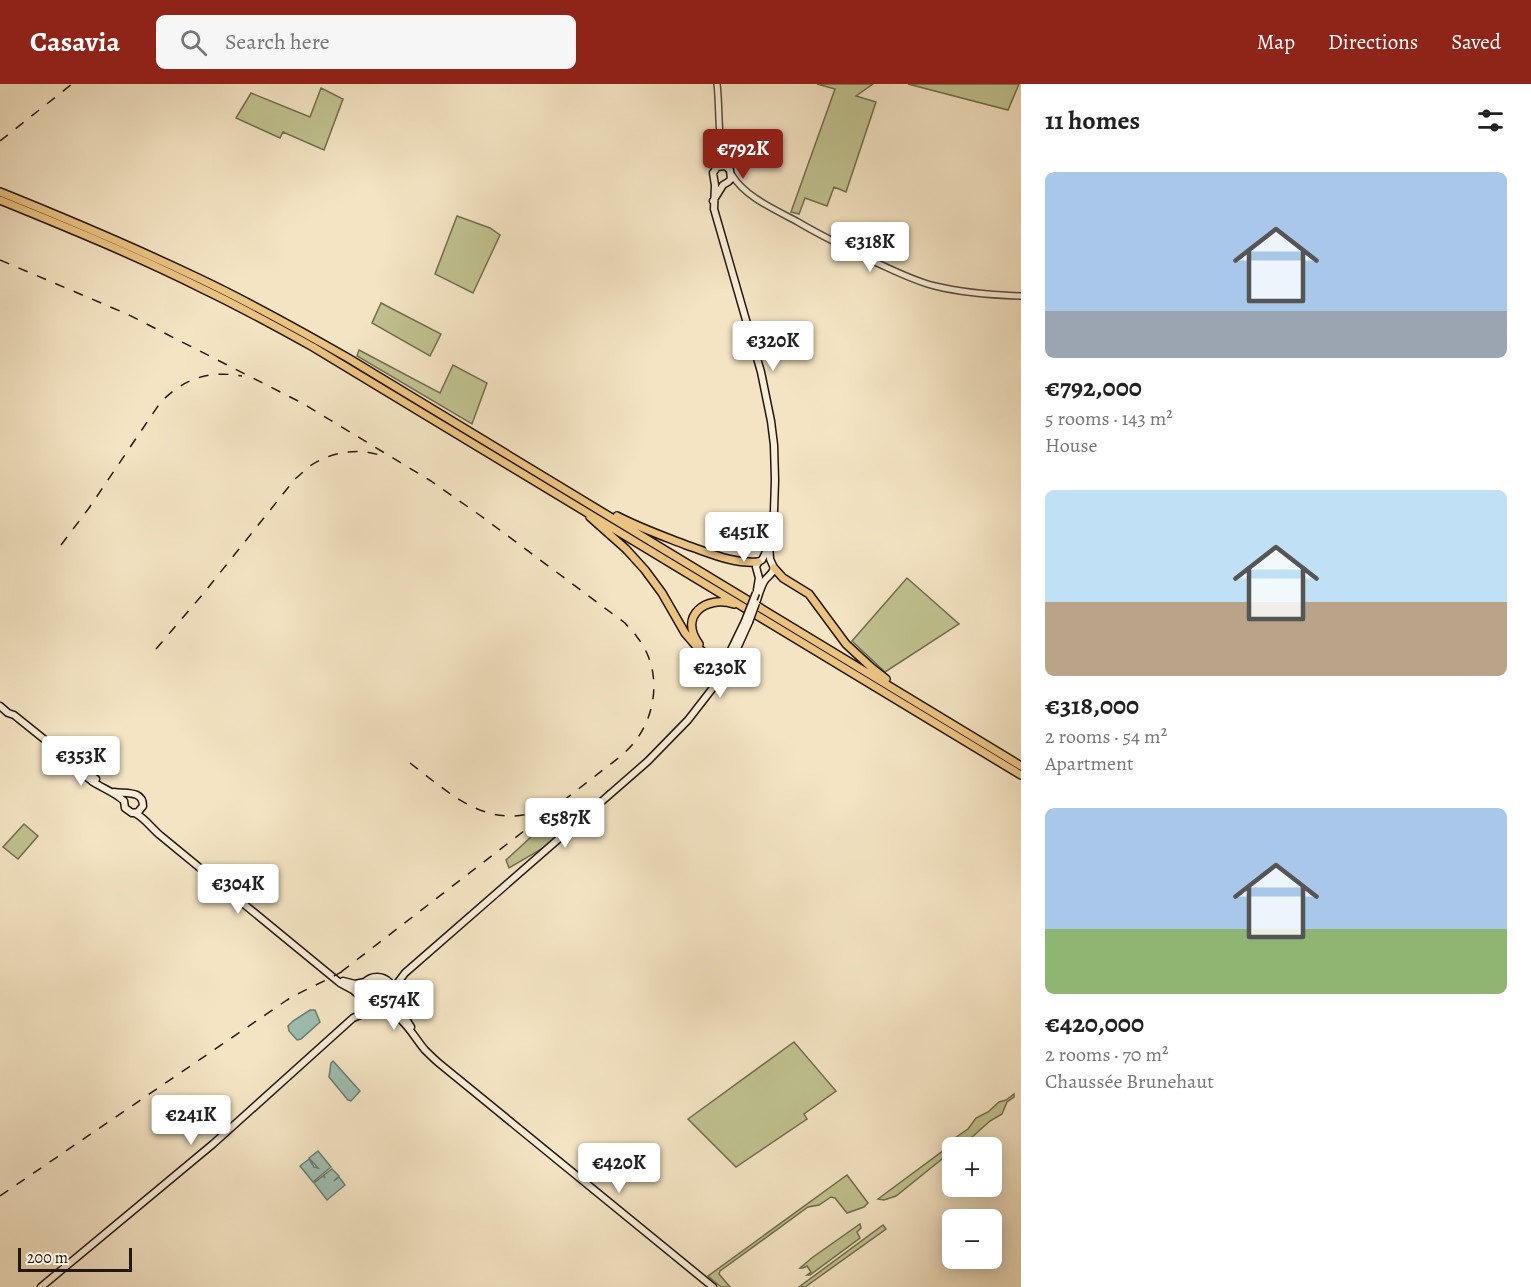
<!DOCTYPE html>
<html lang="en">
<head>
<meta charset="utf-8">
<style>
  body { margin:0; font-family:Alegreya,serif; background:#f6f6f6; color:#222; height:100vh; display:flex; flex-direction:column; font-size:22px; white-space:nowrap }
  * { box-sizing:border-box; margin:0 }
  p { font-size:20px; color:#767676 }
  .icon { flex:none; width:33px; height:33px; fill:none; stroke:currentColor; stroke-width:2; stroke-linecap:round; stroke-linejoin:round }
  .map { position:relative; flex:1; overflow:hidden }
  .panel { display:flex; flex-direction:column; background:#fff; width:510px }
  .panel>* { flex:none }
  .fabs { position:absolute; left:942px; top:1053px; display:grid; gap:12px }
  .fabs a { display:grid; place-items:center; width:60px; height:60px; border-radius:9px; background:#fff; box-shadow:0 3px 15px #0003; font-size:30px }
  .scale { position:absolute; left:18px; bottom:15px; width:114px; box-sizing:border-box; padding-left:6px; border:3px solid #24180e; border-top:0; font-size:16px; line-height:21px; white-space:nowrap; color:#24180e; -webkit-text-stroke:4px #f8edd8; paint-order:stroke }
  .price { position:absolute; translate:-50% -51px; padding:0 14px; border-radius:6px; background:#fff; color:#222; font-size:20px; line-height:39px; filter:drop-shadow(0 2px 3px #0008) }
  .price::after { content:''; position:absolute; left:50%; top:36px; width:18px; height:14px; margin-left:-9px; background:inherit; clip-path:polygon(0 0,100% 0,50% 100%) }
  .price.on { background:#8f2418; color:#fff }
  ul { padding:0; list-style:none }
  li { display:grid; align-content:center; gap:12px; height:318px; padding:0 24px }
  li span { display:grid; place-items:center; height:186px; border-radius:9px; color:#555 }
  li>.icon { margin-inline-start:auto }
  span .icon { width:108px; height:108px; fill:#fffc; stroke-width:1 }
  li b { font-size:26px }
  h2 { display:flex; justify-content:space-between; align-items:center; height:72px; padding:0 24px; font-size:26px }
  header { display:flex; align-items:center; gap:36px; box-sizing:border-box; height:84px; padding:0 30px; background:#8f2418; color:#fff }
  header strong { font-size:28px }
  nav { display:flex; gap:33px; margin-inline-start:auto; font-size:21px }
  .search { width:420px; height:54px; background:#f6f6f6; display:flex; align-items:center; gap:15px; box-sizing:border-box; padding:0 21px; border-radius:9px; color:#767676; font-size:22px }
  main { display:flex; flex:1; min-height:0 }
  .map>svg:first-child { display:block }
  .green { fill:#c0c290; stroke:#726d4f; stroke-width:1.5 }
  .water { fill:#9cbfb1; stroke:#6c7c70; stroke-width:1.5 }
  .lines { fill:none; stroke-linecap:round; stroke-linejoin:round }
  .tertiary-casing { stroke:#584b3b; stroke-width:8 }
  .secondary-casing { stroke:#24180e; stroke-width:9 }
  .trunk-casing { stroke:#24180e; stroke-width:10 }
  .tertiary { stroke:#f8edd8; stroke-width:5 }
  .secondary { stroke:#f8edd8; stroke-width:6 }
  .trunk { stroke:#eac282; stroke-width:7 }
  .rail { stroke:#24180e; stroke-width:1.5; stroke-dasharray:10 10; stroke-linecap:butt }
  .secondary-bridge-casing { stroke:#24180e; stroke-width:9; stroke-linecap:butt }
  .secondary-bridge { stroke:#f8edd8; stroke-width:6 }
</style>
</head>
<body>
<header>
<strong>Casavia</strong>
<div class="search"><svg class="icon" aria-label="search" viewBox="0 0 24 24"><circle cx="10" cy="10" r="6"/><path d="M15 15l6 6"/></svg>Search here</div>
<nav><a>Map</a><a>Directions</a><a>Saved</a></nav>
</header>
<main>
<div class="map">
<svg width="1021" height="1203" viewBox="0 0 1021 1203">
  <rect width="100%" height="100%" fill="#f4e4c3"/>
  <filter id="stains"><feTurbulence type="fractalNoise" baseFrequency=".00333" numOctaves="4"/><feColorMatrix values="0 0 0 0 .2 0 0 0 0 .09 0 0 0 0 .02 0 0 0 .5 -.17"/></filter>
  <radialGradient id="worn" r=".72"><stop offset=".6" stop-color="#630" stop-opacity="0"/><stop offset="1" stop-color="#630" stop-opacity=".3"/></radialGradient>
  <path class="green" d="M817,0H873L856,12L876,18L846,108L834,103L827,122L805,114L799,130L791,128L835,5Z
    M908,0H1019L1008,26Z
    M321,4L343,15L324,66L283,48L280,54L236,34L251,9L310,33Z
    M457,132L490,144L500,151L473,209L435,190Z
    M381,219L441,250L430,272L372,239Z
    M359,266L440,309L453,281L487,299L472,340L357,272Z
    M907,494L959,540L885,588L852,557Z
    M575,718H581L589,723L545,763L509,784L506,776L545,740Z
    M24,740L38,752L18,775L3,763Z
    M364 910a13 13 0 1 1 26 0a13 13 0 1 1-26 0Z
    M794,958L836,1007L804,1030L807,1035L736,1083L688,1035Z
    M1014,1010V1013L1007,1018L1002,1030L990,1037L971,1054L959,1062L954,1056L955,1054L968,1045L976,1034L988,1028L999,1018L1006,1016Z
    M951,1061L955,1063L952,1064V1067L896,1112L884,1116L878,1115Z
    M847,1091L868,1119L864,1123L847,1129L835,1114L831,1113L819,1121L808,1123L720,1187L719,1190L730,1203H721L708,1192Z
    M860,1140L861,1144L857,1148L860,1154L810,1191H807L811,1188L807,1182L803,1184H800L813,1173Z
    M883,1141L886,1145L805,1203H799Z"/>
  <path class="water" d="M310,926H315L320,938L301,955L297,956L289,947L288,942L293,937Z
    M333,977L360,1007L351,1017L348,1016L329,993L331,979Z
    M318,1067L331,1083L313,1098L300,1082L309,1075L314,1083L318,1084L309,1074Z
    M332,1085L339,1092L334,1097L339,1093L345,1101L327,1116L314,1099L323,1092L325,1094L324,1091Z"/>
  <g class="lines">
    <defs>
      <path id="tertiary" d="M717,0C720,22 717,66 727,83
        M732,91C745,113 776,126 798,138C823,153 849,165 875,178C895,187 914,197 935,202C963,209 992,211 1021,212"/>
      <path id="secondary" d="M713,117L723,101L728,98L731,95L730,86L725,82L717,83L713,89L715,101L714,125L761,288L771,337L774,361L775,396L774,427L769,461L770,475L774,484C772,491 769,491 765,496C761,502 759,510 757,516
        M757,506L759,494L756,483L758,478L762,476L768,464
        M712,600L718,588V578L730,568L745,537
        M0,622L8,629L14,631L75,680C80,687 86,693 93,698C104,705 114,708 124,717
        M78,682L85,686L96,695
        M114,708C126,710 143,706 143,722L138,728L132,729L125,724L124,717
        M135,729C146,735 152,745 161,752L340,899L353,906L361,913
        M360 910a17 17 0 1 1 34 0a17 17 0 1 1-34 0Z
        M343,897L355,900L365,898
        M393,905L405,889L648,677L688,636L719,596L735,587L736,580L735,569L749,538
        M393,915L411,943
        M383,926C403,930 413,952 425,966C430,971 435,976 440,980L713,1203
        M41,1203L213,1060L353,934L372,926"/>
      <path id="trunk" d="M0,108C67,135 133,163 198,194C249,218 299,246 348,274L1021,682
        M0,116C69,144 137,172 203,205C241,223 277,243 313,263L1021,691
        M617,432C640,444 663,452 686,461C710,469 733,480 758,478
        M590,433L626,465L645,486L662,509L685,549L697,563L714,577L717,582
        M774,484L783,494L809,510L846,560L872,584L886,595
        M699,560C678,532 706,511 734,520"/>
    </defs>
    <use href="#tertiary" class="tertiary-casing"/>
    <use href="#secondary" class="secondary-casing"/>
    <use href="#trunk" class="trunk-casing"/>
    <use href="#tertiary" class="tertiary"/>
    <use href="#secondary" class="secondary"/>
    <use href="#trunk" class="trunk"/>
    <path class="rail" d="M0,57L72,0
      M0,176L127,230L302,319L431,397L481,432L625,539C629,544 634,548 637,553C662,584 658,630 633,660C622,673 607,682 594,693L341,888
      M61,461L89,424L160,319C183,295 208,286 242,292
      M156,565L203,510L295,395C300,391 305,386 310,382C330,368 359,363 382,372
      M410,679C452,711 491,750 548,723
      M0,1112L287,916C307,904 329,896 348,884"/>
    <defs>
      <path id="secondary-bridge" d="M745,537L756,509
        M749,538L756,519"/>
    </defs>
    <use href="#secondary-bridge" class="secondary-bridge-casing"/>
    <use href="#secondary-bridge" class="secondary-bridge"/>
  </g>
  <rect width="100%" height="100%" filter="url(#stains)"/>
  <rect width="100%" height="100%" fill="url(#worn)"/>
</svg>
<div class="fabs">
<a>+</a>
<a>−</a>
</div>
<div class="scale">200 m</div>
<b class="price on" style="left:743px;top:96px">€792K</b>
<b class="price" style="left:870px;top:189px">€318K</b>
<b class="price" style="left:773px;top:288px">€320K</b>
<b class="price" style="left:744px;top:479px">€451K</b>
<b class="price" style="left:720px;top:615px">€230K</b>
<b class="price" style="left:81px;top:703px">€353K</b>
<b class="price" style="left:565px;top:765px">€587K</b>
<b class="price" style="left:238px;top:831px">€304K</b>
<b class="price" style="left:394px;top:947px">€574K</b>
<b class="price" style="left:191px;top:1062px">€241K</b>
<b class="price" style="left:619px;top:1110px">€420K</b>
</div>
<section class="panel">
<h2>11 homes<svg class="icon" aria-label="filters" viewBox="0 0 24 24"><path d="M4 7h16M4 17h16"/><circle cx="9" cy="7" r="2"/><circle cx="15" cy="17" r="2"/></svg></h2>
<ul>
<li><span style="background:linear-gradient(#a9c7e8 75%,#9aa5b1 0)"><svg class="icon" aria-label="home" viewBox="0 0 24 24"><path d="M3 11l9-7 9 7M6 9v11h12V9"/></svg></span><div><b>€792,000</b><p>5 rooms · 143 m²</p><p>House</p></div></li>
<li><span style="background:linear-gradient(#bfe0f5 60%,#b9a48a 0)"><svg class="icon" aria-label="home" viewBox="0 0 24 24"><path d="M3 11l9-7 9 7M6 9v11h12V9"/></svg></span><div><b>€318,000</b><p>2 rooms · 54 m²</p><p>Apartment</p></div></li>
<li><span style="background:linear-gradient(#a9c7e8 65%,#8fb573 0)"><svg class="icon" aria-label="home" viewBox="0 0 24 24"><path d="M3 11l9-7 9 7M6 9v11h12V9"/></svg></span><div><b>€420,000</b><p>2 rooms · 70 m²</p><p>Chaussée Brunehaut</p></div></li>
</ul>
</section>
</main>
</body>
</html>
